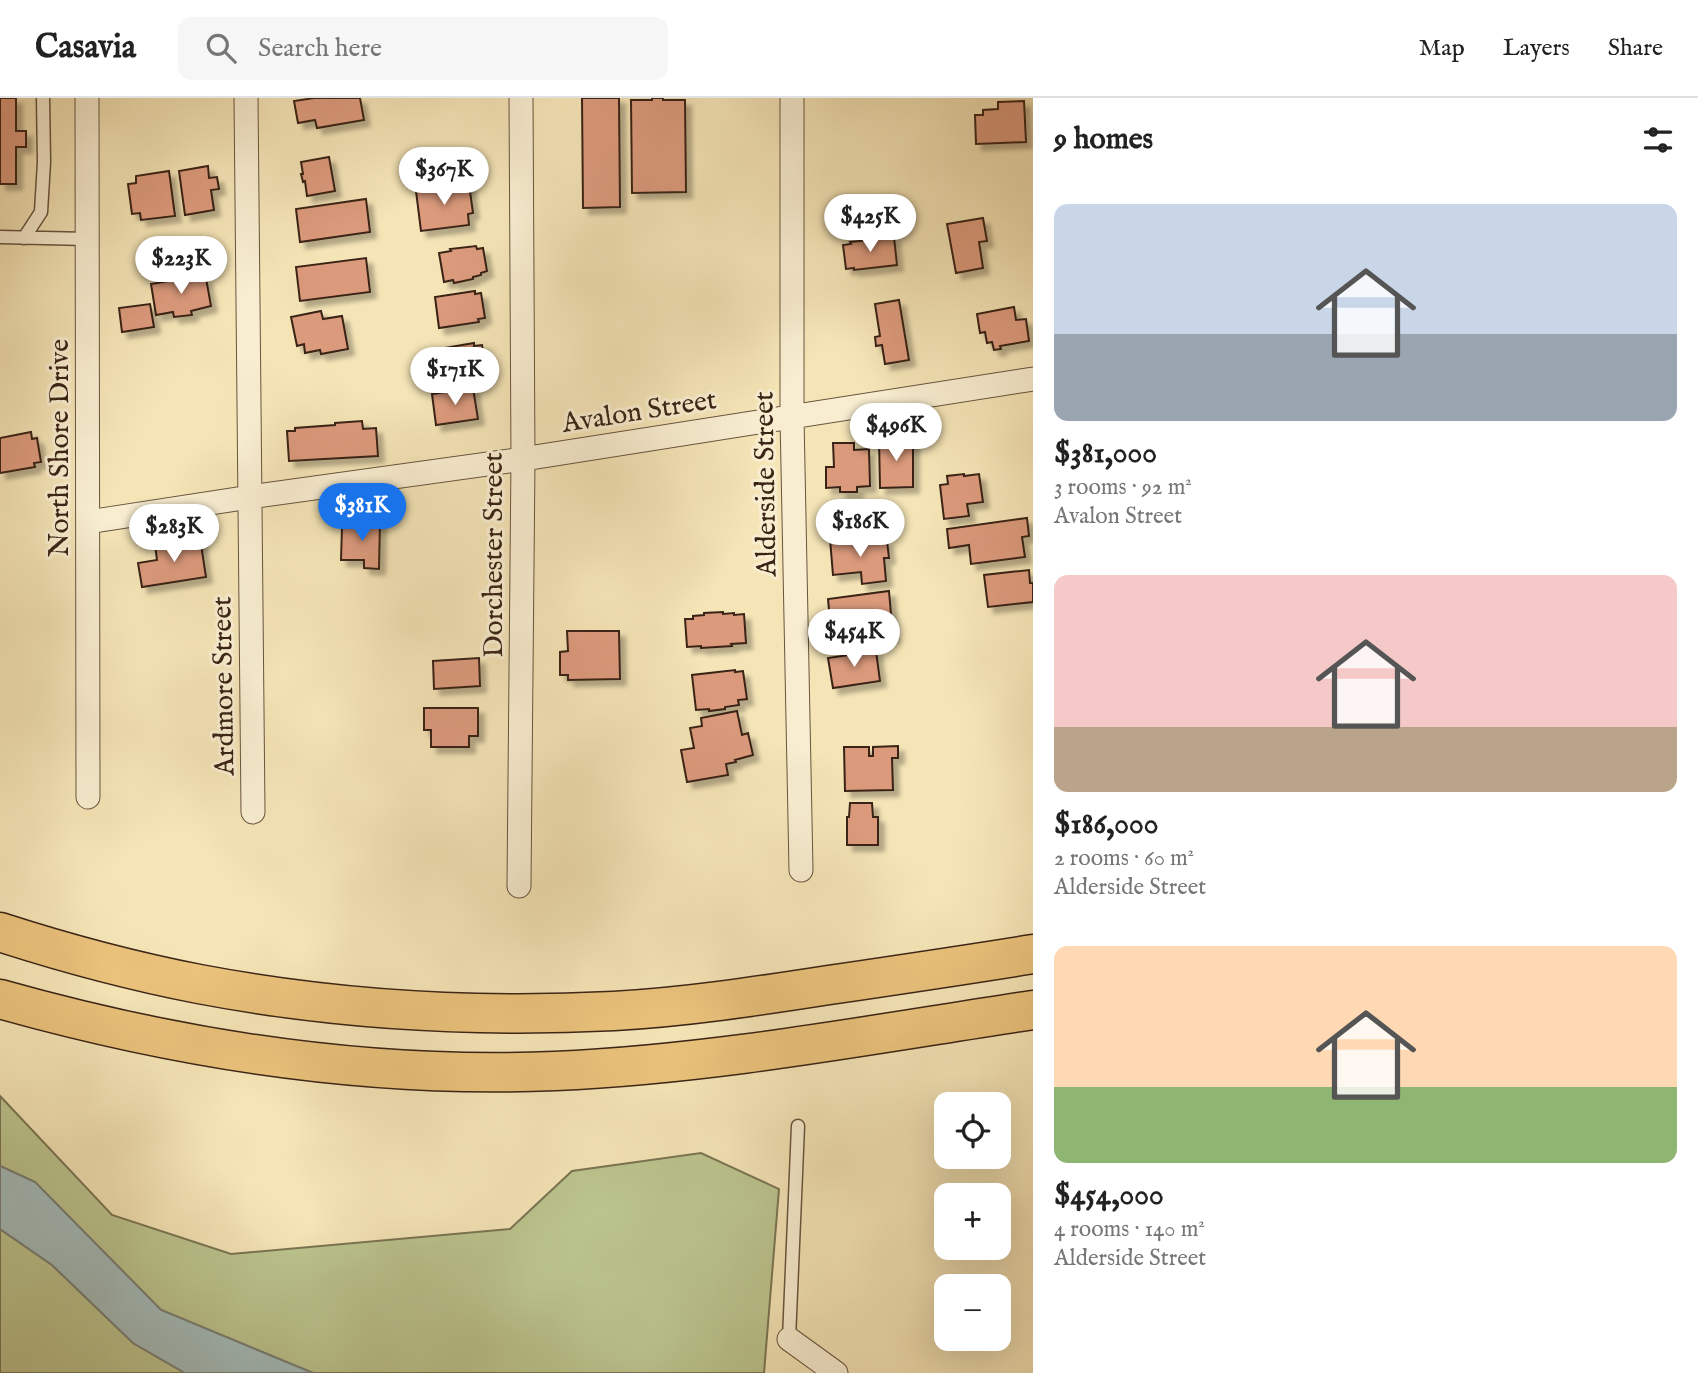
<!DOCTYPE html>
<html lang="en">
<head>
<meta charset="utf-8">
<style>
  body { margin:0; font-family:"IM FELL English",serif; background:#f6f6f6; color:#222; height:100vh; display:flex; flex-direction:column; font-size:26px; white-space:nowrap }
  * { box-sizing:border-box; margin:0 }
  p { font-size:23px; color:#767676 }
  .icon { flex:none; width:38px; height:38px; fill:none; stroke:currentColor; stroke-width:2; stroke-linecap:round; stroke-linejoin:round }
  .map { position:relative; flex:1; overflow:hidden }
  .sheet { display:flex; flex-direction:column; background:#fff; width:665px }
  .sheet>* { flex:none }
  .fabs { position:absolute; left:934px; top:994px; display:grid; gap:14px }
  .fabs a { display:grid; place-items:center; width:77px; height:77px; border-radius:14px; background:#fff; box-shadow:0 7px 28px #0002; font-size:35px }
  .price { position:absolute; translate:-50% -60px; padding:0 16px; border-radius:24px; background:#fff; color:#222; font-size:23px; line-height:46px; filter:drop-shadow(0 2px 4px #0008) }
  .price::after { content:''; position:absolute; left:50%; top:42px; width:21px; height:16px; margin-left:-10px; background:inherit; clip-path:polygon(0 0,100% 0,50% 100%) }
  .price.on { background:#1a73e8; color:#fff }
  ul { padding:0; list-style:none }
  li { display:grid; align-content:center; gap:14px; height:371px; padding:0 21px }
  li span { display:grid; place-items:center; height:217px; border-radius:14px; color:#555 }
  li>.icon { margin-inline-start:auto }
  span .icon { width:126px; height:126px; fill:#fffc; stroke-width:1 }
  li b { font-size:30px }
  h2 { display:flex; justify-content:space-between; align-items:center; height:84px; padding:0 21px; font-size:30px }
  header { display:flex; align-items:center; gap:42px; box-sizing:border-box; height:98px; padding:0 35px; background:#fff; border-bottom:2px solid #e0e0e0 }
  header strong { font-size:33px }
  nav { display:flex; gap:38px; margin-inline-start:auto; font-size:24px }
  .search { width:490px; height:63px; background:#f6f6f6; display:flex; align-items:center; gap:18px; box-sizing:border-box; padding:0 24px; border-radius:14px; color:#767676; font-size:26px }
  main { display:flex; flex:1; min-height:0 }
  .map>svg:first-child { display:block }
  .green { fill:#bbc48e; stroke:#7a7452; stroke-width:2 }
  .water { fill:#a2bbba; stroke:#787f78; stroke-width:2 }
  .building { fill:#db9a7c; stroke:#3a2416; stroke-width:2; filter:url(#shadow) }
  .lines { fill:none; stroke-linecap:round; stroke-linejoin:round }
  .lane-casing { stroke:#68543e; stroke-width:15 }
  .street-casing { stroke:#68543e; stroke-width:25 }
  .highway-casing { stroke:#3a2416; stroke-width:41 }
  .lane { stroke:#f8edd0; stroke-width:12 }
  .street { stroke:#f8edd0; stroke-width:23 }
  .highway { stroke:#eac27b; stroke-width:38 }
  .labels { text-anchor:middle; stroke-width:6; stroke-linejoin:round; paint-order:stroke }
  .street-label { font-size:28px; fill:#3a2416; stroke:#f8edd0 }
</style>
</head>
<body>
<header>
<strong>Casavia</strong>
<div class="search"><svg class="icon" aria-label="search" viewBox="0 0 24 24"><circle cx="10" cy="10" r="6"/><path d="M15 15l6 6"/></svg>Search here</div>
<nav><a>Map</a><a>Layers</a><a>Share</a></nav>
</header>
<main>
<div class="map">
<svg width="1033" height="1275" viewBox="0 0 1033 1275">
  <defs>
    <filter id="shadow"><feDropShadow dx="6" dy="6" stdDeviation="2" flood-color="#0004"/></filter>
  </defs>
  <rect width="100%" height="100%" fill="#f4e4b6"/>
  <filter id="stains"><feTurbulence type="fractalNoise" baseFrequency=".00286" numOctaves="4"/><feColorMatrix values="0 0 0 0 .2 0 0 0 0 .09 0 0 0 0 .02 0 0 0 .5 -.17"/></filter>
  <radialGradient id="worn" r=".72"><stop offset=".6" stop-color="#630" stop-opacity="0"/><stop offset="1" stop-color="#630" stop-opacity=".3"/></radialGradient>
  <path class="green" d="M0,998L112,1117L231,1156L510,1131L572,1073L701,1055L779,1091L764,1275H313L161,1212L35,1084L0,1068Z
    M0,1131L52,1167L133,1245L185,1275H0Z"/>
  <path class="water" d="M0,1068L35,1084L161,1212L313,1275H185L133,1245L52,1167L0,1131Z"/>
  <path class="building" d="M0,0H16V33H26V49H16V86H0Z
    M314,0H360L364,22L317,30L315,22L298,25L294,3Z
    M582,0H619L620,109L583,110Z
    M652,0H663V2H685L686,94L632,95L631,2H652Z
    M1024,3L1026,44L976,46L975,17H983V12L998,11V4Z
    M329,59L335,93L307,98L305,83L303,84L301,76H303L301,64Z
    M208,68L209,80L217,79L219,91L211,92L214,112L185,117L179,73Z
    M169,73L175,118L141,122L140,115L132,116L128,86L136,85V78Z
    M469,86L473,115L468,116L469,127L421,133L416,93Z
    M366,101L370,134L300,144L296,111Z
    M983,120L987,143L979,144L983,170L956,175L947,126Z
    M894,139L897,167L854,172V170L846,171L843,147L851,146L850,144Z
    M476,148L477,151L483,150L487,173L481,175V177L473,179V181L454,185L453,182L444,184L439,155L451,153L450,151Z
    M366,160L370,194L300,203L296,169Z
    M197,178L198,181L206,180L211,208L191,213L192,217L174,219L173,214L156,217L151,186Z
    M475,193V196L481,195L485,220L478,221L479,224L439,230L435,199Z
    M899,202L909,262L885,266L882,247L876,248L875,239L880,238L875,206Z
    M150,206L154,229L122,234L119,210Z
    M1014,209L1016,222L1026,221L1029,243L1000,248L1001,251L994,252L992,244L987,245L985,234L980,235L977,216Z
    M321,213L323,221L342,218L348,251L321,256L320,252L305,255L304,246L297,248L291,219Z
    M474,245V248L482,247L486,271L480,273L481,277L439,284L433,252Z
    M473,290L478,321L436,327L432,296Z
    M362,323L363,331L376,330L378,358L289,363L287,333H295V330L335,327V325Z
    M31,334L32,341L37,340L41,364L34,365L35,369L0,375V340Z
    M879,341H913V389L880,390Z
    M833,345H854V352L869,351L870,388L857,389V394H840V389L826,390V369H834Z
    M964,376V378L979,376L983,404L967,406L969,418L944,421L940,387L948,386L947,378Z
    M1027,420L1029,438L1022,439L1025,459L971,466L969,447L949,450L947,431Z
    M351,424H380L379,471L364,470V462H341L342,429H351Z
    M853,439L854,446L887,443L889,460H884L886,483L862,486L861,474L833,477L830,441Z
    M200,440L206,479L142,489L138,465L157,462L155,447Z
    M1029,472L1030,485H1033V504L988,509L984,477Z
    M889,493L893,539L865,542L864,531L838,534V532L831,533L828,501Z
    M723,514V516L734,515V517L744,516L746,545L731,546L732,548L701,550V548L687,549L685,521H693V518L704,517V515Z
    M567,533H619L620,581L568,582V577H560V554L568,553Z
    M876,553L880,583L833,590L828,560Z
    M479,560L480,588L434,591L433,563Z
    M735,572V574L743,573L747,601L738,602L739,607L725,609V611L709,613V611L696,612L692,577Z
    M424,610H478V638H469V649H431V632H424Z
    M737,613L742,637L748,635L753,657L735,662L736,664L726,666L728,677L687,684L681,652L694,650L690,630L702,628L701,620Z
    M898,648V660H892L893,692L845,693L844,649H869V658H873V649Z
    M850,705H872L873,719H878V747H847V719H849Z"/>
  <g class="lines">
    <defs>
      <path id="lane" d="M0,139L88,141
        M24,140L41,114L44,64L43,0
        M789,1241L798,1028"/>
      <path id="street" d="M87,0L88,699
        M246,0L253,714
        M792,0V319L801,772
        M88,424L250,399L523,361L1033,281
        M519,788L523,361L521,0
        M789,1241L836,1275"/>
      <path id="highway" d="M0,834C65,855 132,873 199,886C336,912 475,920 614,913C686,909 758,898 829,887C897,877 965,867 1033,856
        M0,901C181,952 366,981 555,973C715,966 874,936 1033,912"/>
    </defs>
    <use href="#lane" class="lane-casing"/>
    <use href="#street" class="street-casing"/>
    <use href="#highway" class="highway-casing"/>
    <use href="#lane" class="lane"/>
    <use href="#street" class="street"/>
    <use href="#highway" class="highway"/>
  </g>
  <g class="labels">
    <g class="street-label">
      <text transform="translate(639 312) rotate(-9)" y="10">Avalon Street</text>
      <text transform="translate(58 350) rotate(-90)" y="10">North Shore Drive</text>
      <text transform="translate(764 386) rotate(-91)" y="10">Alderside Street</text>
      <text transform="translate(492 457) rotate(-90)" y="10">Dorchester Street</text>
      <text transform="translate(222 588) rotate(-91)" y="10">Ardmore Street</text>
    </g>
  </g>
  <rect width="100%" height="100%" filter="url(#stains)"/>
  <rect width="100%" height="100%" fill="url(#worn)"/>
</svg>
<div class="fabs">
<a><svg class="icon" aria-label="locate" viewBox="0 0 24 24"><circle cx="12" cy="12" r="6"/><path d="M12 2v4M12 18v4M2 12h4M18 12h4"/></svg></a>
<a>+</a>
<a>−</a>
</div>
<b class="price" style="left:444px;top:109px">$367K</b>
<b class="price" style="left:870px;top:156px">$425K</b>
<b class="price" style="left:181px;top:198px">$223K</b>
<b class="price" style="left:455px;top:309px">$171K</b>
<b class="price" style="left:896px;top:365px">$496K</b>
<b class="price on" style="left:362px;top:445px">$381K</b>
<b class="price" style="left:860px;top:461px">$186K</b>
<b class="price" style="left:174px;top:466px">$283K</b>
<b class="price" style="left:854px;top:571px">$454K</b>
</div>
<section class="sheet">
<h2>9 homes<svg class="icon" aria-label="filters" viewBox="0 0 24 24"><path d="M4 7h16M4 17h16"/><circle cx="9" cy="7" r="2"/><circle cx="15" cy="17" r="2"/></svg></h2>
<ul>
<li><span style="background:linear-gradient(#c9d6e8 60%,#9aa5b1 0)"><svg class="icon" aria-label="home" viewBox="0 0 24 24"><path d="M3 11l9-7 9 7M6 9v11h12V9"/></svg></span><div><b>$381,000</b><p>3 rooms · 92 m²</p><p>Avalon Street</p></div></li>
<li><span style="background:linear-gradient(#f6c9c9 70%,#b9a48a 0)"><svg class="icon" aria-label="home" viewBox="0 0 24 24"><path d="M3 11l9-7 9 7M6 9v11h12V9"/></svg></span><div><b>$186,000</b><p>2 rooms · 60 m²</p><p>Alderside Street</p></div></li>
<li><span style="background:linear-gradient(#ffd9b3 65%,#8fb573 0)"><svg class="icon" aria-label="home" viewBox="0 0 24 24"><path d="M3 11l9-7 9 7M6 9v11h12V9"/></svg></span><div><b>$454,000</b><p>4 rooms · 140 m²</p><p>Alderside Street</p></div></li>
</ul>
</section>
</main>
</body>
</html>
